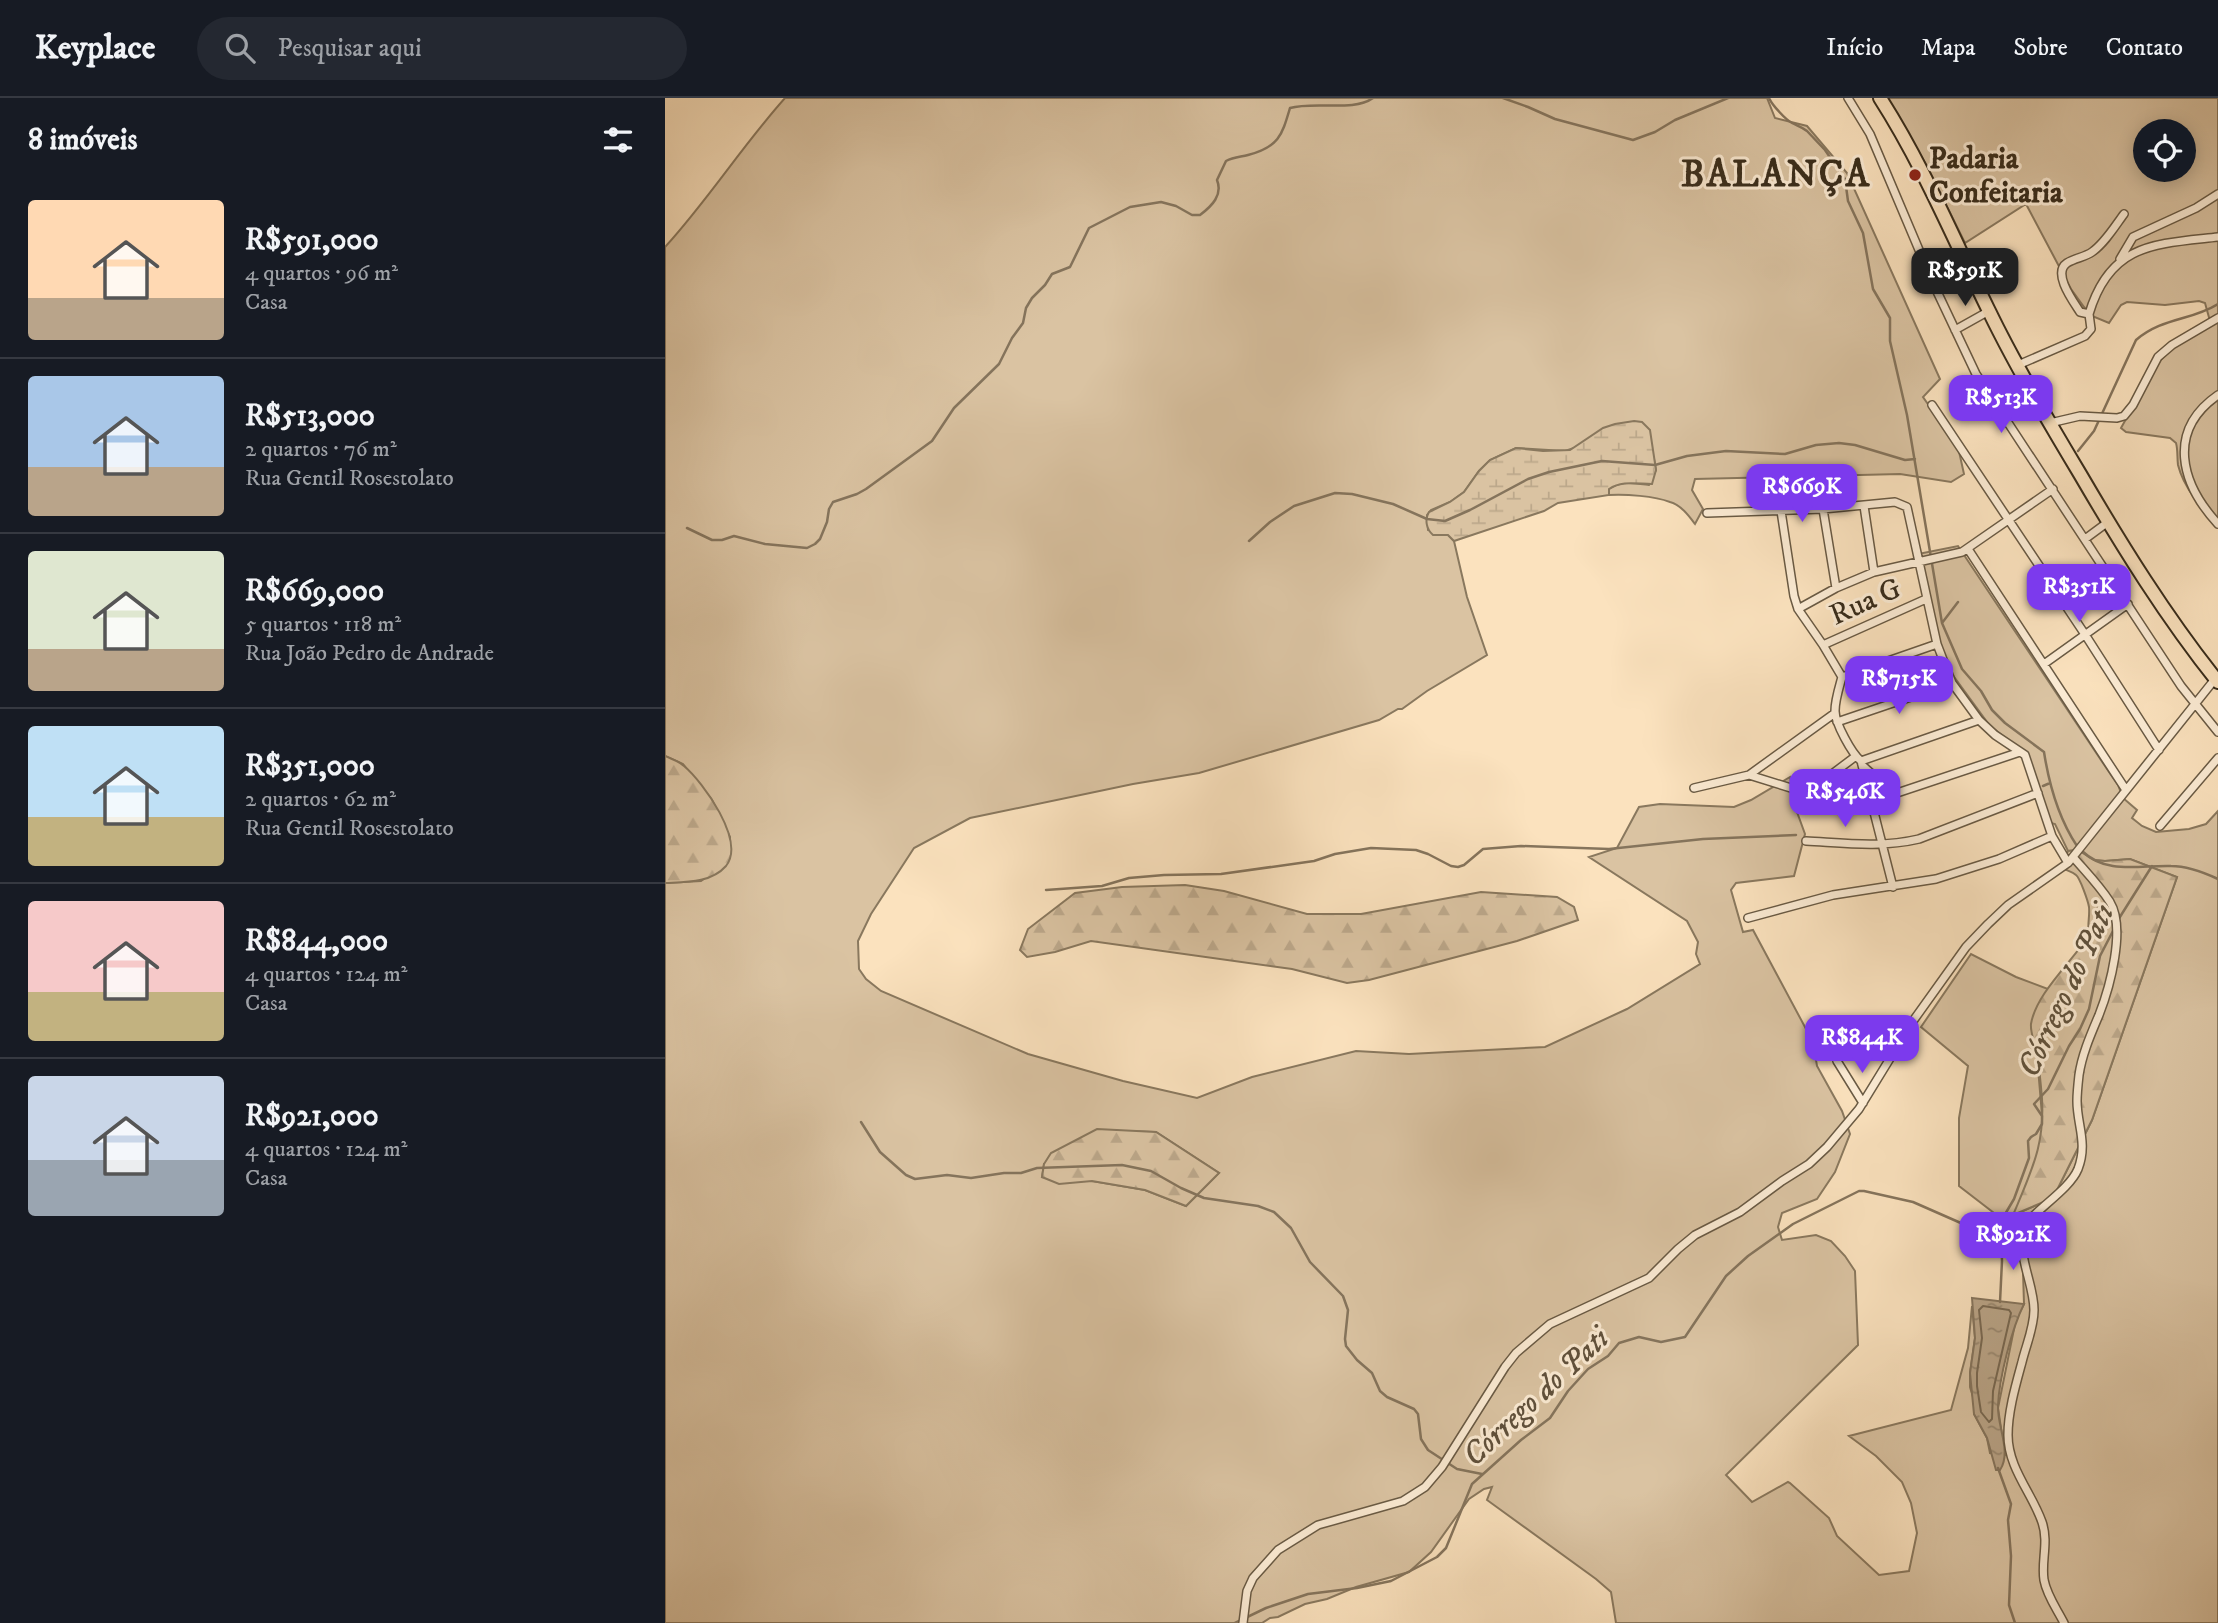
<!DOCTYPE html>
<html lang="pt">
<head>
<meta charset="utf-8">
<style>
  body { margin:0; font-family:"IM FELL DW Pica",serif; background:#242831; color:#f1f3f6; height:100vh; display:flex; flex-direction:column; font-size:26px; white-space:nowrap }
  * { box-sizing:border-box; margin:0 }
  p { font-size:23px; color:#9ea1a6 }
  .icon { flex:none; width:38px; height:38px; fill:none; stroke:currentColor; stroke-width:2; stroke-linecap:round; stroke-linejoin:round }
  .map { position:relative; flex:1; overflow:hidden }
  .drawer { display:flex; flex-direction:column; background:#171b24; width:665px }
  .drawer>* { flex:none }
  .buttons { position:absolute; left:1468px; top:21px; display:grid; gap:14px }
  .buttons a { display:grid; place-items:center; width:63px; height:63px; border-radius:50%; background:#171b24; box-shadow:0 4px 18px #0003; font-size:35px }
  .price { position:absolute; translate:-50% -60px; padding:0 16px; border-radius:14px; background:#7c3aed; color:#fff; font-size:23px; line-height:46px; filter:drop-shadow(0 2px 4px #0008) }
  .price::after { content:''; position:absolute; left:50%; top:42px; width:21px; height:16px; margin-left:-10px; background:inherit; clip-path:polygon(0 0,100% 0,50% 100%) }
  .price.active { background:#222; color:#fff }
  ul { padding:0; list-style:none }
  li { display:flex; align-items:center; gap:21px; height:175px; padding:0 28px }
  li+li { border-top:2px solid #363941 }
  li span { display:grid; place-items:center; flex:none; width:196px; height:140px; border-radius:7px; color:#555 }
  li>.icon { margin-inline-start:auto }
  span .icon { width:84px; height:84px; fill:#fffc; stroke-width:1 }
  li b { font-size:30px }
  h2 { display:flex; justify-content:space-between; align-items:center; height:84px; padding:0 28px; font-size:30px }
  header { display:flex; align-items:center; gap:42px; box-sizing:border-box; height:98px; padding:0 35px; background:#171b24; border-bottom:2px solid #363941 }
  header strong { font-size:33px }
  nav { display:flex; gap:38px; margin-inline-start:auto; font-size:24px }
  .search { width:490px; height:63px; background:#242831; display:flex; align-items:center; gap:18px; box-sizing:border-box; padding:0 24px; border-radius:38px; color:#9ea1a6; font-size:26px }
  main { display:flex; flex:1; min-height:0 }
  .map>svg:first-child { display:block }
  .grass { fill:#dac3a2; stroke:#89785e; stroke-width:2; fill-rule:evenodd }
  .forest { fill:url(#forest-firs); stroke:#89785e; stroke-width:2 }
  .wetland { fill:url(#wetland-marsh); stroke:#89785e; stroke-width:2 }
  .water { fill:url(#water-ripples); stroke:#85745c; stroke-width:2 }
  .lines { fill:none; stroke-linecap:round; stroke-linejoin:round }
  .shore { stroke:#786851; stroke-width:2 }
  .stream { stroke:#85745c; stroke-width:2.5 }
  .street-casing { stroke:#695a44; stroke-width:10 }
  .highway-casing { stroke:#382c1b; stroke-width:16 }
  .street { stroke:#fcecd5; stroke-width:7 }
  .highway { stroke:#fbe2be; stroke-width:12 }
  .poi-dot { fill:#8f2418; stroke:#fcecd5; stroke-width:2.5 }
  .labels { text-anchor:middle; stroke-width:6; stroke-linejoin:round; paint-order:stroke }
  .poi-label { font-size:30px; font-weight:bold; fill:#382c1b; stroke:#fcecd5; text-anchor:start }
  .street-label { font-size:30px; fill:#382c1b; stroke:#fcecd5 }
  .water-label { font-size:32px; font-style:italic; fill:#5f503b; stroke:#fcecd5 }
  .district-label { font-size:37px; font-weight:bold; letter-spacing:2px; fill:#382c1b; stroke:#fcecd5 }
</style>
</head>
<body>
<header>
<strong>Keyplace</strong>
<div class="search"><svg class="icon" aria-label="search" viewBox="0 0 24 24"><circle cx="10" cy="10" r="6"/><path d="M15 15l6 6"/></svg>Pesquisar aqui</div>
<nav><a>Início</a><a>Mapa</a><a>Sobre</a><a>Contato</a></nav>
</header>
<main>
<section class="drawer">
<h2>8 imóveis<svg class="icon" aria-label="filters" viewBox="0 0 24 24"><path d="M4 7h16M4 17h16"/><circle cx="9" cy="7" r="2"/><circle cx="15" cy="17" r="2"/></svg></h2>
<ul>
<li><span style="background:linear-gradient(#ffd9b3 70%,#b9a48a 0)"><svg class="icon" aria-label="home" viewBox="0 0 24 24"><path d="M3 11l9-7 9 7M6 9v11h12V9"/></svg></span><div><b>R$591,000</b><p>4 quartos · 96 m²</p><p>Casa</p></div></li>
<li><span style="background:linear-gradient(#a9c7e8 65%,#b9a48a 0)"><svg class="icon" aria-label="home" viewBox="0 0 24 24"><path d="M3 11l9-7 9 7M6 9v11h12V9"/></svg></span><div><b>R$513,000</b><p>2 quartos · 76 m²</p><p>Rua Gentil Rosestolato</p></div></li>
<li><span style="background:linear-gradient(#dfe7d0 70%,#b9a48a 0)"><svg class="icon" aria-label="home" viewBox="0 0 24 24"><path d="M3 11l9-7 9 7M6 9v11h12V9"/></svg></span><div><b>R$669,000</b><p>5 quartos · 118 m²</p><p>Rua João Pedro de Andrade</p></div></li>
<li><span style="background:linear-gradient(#bfe0f5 65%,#c2b280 0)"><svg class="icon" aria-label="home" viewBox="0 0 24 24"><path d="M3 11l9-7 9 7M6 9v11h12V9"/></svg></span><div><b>R$351,000</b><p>2 quartos · 62 m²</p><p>Rua Gentil Rosestolato</p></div></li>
<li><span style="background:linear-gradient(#f6c9c9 65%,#c2b280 0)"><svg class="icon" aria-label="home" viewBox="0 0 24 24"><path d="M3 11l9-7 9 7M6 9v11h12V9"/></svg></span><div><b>R$844,000</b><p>4 quartos · 124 m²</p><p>Casa</p></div></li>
<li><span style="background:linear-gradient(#c9d6e8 60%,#9aa5b1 0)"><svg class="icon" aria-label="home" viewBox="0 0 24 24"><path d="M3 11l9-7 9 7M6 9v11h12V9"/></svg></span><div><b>R$921,000</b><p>4 quartos · 124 m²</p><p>Casa</p></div></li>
</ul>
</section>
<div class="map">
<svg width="1553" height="1525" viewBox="0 0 1553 1525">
  <defs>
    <pattern id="forest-firs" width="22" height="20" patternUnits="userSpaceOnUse" patternTransform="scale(1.75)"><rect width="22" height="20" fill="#dac3a2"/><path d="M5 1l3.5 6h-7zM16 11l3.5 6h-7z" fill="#bca88b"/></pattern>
    <pattern id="wetland-marsh" width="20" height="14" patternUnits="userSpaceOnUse" patternTransform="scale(1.75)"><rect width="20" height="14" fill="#dac3a2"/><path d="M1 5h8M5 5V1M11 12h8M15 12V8" fill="none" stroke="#bca88b"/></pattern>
    <pattern id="water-ripples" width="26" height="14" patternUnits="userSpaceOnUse" patternTransform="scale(1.75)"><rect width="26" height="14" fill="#b9a487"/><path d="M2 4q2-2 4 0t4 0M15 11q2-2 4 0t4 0" fill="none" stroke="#97866e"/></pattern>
  </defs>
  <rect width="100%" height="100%" fill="#fbe2be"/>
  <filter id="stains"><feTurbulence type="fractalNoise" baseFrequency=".00286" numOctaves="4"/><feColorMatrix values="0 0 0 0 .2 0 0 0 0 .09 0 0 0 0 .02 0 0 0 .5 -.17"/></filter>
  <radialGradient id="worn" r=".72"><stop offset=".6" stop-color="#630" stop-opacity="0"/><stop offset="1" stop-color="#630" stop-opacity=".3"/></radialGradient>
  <path class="grass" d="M120,0H1102L1110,20L1142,28L1182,75L1275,281L1258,299L1293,349L1299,376L1286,384L1235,376L1030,381L1027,392L1038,411L1030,426C1024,418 1016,407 1005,404C989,398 961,396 944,397V391C956,382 970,385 984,387L991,372L989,361L921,342L912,349L900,353L851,350L825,362L814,373L799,394L785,404L766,412L762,417L763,432L783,437L789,443L802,499L822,557L762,593L737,611H733L714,622L534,675L468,686L305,720L249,750L206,816L193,843L194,871L201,881L216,893L363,956L458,983L532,1000L587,979L691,953L744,956L880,949L962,911L1035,866L1031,856L1033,844L1022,823L924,759L952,750L974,709L995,706L1069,709L1086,702L1125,679L1132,714L1140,736L1129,778L1071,785L1066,792L1078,834L1088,832L1148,944L1152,968L1177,1013L1185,1036L1170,1074L1152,1101L1117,1115L1113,1129L1117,1142L1151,1137L1166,1143L1180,1158L1190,1173L1193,1247L1061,1377L1087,1404L1123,1384L1125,1385L1164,1420L1172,1438L1214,1477L1244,1473L1252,1435L1246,1405L1237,1384L1211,1358L1184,1338L1286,1312L1303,1250L1307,1208L1310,1240L1305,1275V1289L1309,1302V1316L1322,1340L1325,1355L1340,1357L1333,1310L1351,1221L1359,1206L1357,1141L1342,1125L1294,1088V1020L1303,968L1256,929L1306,856L1351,879L1383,891L1376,903L1366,927L1372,958L1378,1029L1372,1062L1349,1117L1388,1100L1427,1022L1512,779L1465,761L1440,763L1428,762L1413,752L1403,753L1390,726L1386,725L1361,655L1325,628L1287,576L1276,554L1253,456L1293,448L1444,674L1453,687L1458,700L1472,712L1467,720L1477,728L1491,734L1524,731L1541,726L1553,713V1525H951L946,1494L931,1481L822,1402L827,1389L819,1391L804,1401L766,1454L744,1474L691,1489L662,1501L640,1506L613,1519L605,1520L597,1525H0V785L36,783L64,762L65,739L47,702L18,666L0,658V149C43,102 77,48 120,0ZM458,1033L491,1034L554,1075L521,1108L480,1092L427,1083L377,1079L379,1066Z
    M1222,0H1553V427C1537,410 1519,391 1513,367C1512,360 1513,352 1511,345L1505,340L1461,334L1456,330L1491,267L1508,249L1545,223L1540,205L1534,203L1500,207L1462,204L1456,207L1444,225L1427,218L1419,209L1406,191L1361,106L1300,145L1262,68ZM1480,33H1519V72H1480Z"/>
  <path class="forest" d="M0,658C6,661 14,663 19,668C38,684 81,743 61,768C46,785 21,784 0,785Z
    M1413,752L1429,762L1440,763L1465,761L1512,779L1427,1022L1388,1100L1348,1117C1368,1070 1382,1042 1376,989C1375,979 1374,968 1372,957C1371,948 1365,935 1366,926C1371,895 1408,863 1424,837C1422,826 1425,819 1424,809C1423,803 1415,780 1411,777C1407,773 1401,773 1396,769L1403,753Z
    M520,787L559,793L642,816H696L816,794L892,799L909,809L913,822L852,843L704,882L682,885L627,871L426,843L390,854L362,859L355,852L363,831L410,795L457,789Z
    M432,1031L491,1034L554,1075L521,1108L480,1092L427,1083L394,1086L377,1079L379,1066L386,1055Z"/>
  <path class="wetland" d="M969,323L977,324L985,332L991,372L987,386C972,386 957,382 944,391V397L893,405L879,413L789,443L783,437H768C762,432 759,422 764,414L785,404L799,394L814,373L825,362L851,350L878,353L905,352L938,330L950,326Z"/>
  <path class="water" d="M1307,1200L1359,1206C1347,1230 1334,1280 1333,1308C1332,1328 1347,1354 1335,1372H1331L1322,1340L1309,1316L1305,1275L1310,1240Z"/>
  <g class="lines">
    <path class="shore" d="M1318,1208L1344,1212L1346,1215L1328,1293L1327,1321L1324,1324L1316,1314L1312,1288V1275L1317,1240L1314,1212Z"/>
    <path class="stream" d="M838,0L863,9L890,21L968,42L990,34L1010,22L1063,0
      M1104,0C1107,7 1121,22 1127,25C1133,28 1137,29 1142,33L1160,52L1180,81L1183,103L1198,135L1208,191L1225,220V243L1242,317L1277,525L1297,571L1316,593L1327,612L1340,625L1379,654C1384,686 1394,721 1412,748
      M1413,353L1429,333L1471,242C1498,219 1526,223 1553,206
      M22,430L47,442H57L69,438L100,446L142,450L150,446L155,441L162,424L164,411L168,404L192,396L201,391L267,343L289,310L334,266L347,240L358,225L361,210L367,200L380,187L387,176L405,169L424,130L465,109L496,104L511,108L527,117H535C547,108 558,97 552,82L561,63C569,59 576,59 583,57C614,49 617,37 625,10C649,3 689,14 708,0
      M584,443L605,424L629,408L670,395L687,396L728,406L762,421L780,423L805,412L863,381L884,374L937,363L990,367L1022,358L1061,353L1120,356L1151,347L1174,345L1190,347L1240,362L1250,361
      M1277,525L1293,504
      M1378,688L1385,685
      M1417,753C1442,777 1474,767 1506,768C1523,768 1538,774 1553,781
      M381,792L437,788L464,780L499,777L556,776L649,763L670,756L706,750L751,752L763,756L786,768L793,769L799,767L818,751L856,748L944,751L1038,741L1131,737
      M1453,822L1487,768
      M196,1024L215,1054L241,1077L250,1081L282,1077L306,1080L339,1075H356L372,1070L457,1067L486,1073L516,1090L539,1100L593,1108L609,1114L626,1130L645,1164L678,1198L683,1212L680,1241L681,1248L692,1262L707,1275L715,1293L722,1299L749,1311L753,1316L756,1341L763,1352L792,1371L817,1376
      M1335,1204L1337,1163L1336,1123L1349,1101L1364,1060L1363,1043L1366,1039L1371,1036L1377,1026V1018L1369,1006L1383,991L1404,948L1415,931L1424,911L1435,858L1449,831
      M1333,1370L1346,1406L1343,1422L1346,1458L1344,1507L1350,1525
      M570,1525L601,1510L643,1496L692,1490L726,1483L772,1459L781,1450L807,1386L856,1342L885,1320L903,1293L923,1271L943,1258L954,1245L974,1239L996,1244L1020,1239L1061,1178L1083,1158L1128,1126L1194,1093H1199L1248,1104L1314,1133L1323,1132L1335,1127"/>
    <defs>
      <path id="street" d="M1183,0L1205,36L1268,185L1311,276L1516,588L1553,634
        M1459,116C1450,128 1440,145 1427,154C1420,159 1410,160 1402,165C1387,175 1408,203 1415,214L1424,216C1445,145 1490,146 1553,139
        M1455,161L1468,139L1531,110L1553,96
        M1290,232L1324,213
        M1353,267L1420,238L1426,231L1424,216
        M1553,297C1501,333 1516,386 1553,426
        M1267,307L1421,538L1494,652
        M1385,325L1415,318L1452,320L1459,318L1468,307L1493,259L1507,247L1553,220
        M1199,408L1209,474
        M1158,411L1171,490
        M1116,413L1129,498L1133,511L1158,547L1177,579C1174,590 1170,602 1170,613C1170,625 1187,656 1196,663L1228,789
        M1042,415L1158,411L1230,404L1242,409L1272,546L1287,585L1314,622L1330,637L1360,657L1387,738L1403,765
        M1420,441L1443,424
        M1303,451L1461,692
        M1133,511L1171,490L1209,474L1297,454L1388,391
        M1158,547L1261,501
        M1379,566L1463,506
        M1177,579L1272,546
        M1172,624L1287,585
        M1196,663L1314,622
        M1198,668L1229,696
        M1084,677L1142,695L1205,700L1229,696L1355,654
        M1029,690L1084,677L1170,615
        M1142,695L1191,658
        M1495,728L1553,660
        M1141,743C1179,745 1216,750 1254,741L1373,695
        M1083,820L1168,797L1271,781L1334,761L1387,738
        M1172,963L1198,1005
        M578,1525L582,1493L588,1480L613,1452L653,1427L738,1403L760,1389L777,1369L840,1269L851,1255L885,1226L984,1180L1013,1151L1030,1137L1075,1114L1117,1083L1144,1066L1162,1049L1194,1011L1248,923L1301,849L1323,826L1343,807L1403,765L1550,581
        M1399,1525C1392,1511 1382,1498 1379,1482C1376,1463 1384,1444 1377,1424C1367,1395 1343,1370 1343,1337C1343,1313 1351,1286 1357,1264C1361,1247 1369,1230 1369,1212C1369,1187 1353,1160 1358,1134C1360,1117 1403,1095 1413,1071C1423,1045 1412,1027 1412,1003C1412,995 1413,986 1414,977C1417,956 1426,936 1434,917C1445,889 1461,830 1445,804C1434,787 1421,774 1408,759"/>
      <path id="highway" d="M1215,0C1258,67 1289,142 1324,213C1351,269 1383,323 1415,376C1457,448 1501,519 1553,584"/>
    </defs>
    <use href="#street" class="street-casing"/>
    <use href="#highway" class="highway-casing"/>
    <use href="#street" class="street"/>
    <use href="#highway" class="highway"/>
  </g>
  <circle class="poi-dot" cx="1250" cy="77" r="7"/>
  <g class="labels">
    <g class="poi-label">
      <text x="1264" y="70">Padaria<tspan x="1264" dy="34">Confeitaria</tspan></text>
    </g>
    <g class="street-label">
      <text transform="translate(1200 503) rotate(-24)" y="10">Rua G</text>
    </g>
    <g class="water-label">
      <text transform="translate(1400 892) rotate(-65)" y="11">Córrego do Pati</text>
      <text transform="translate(870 1298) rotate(-43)" y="11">Córrego do Pati</text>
    </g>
    <g class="district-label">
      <text x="1111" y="88">BALANÇA</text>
    </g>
  </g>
  <rect width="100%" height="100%" filter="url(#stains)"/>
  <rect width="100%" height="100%" fill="url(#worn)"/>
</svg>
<div class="buttons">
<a><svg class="icon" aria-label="locate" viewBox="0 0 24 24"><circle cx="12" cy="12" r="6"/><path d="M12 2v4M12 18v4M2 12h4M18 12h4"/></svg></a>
</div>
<b class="price active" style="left:1300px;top:210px">R$591K</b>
<b class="price" style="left:1336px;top:337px">R$513K</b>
<b class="price" style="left:1137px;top:426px">R$669K</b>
<b class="price" style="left:1414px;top:526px">R$351K</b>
<b class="price" style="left:1234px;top:618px">R$715K</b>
<b class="price" style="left:1180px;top:731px">R$546K</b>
<b class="price" style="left:1197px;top:977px">R$844K</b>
<b class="price" style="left:1348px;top:1174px">R$921K</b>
</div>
</main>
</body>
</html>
